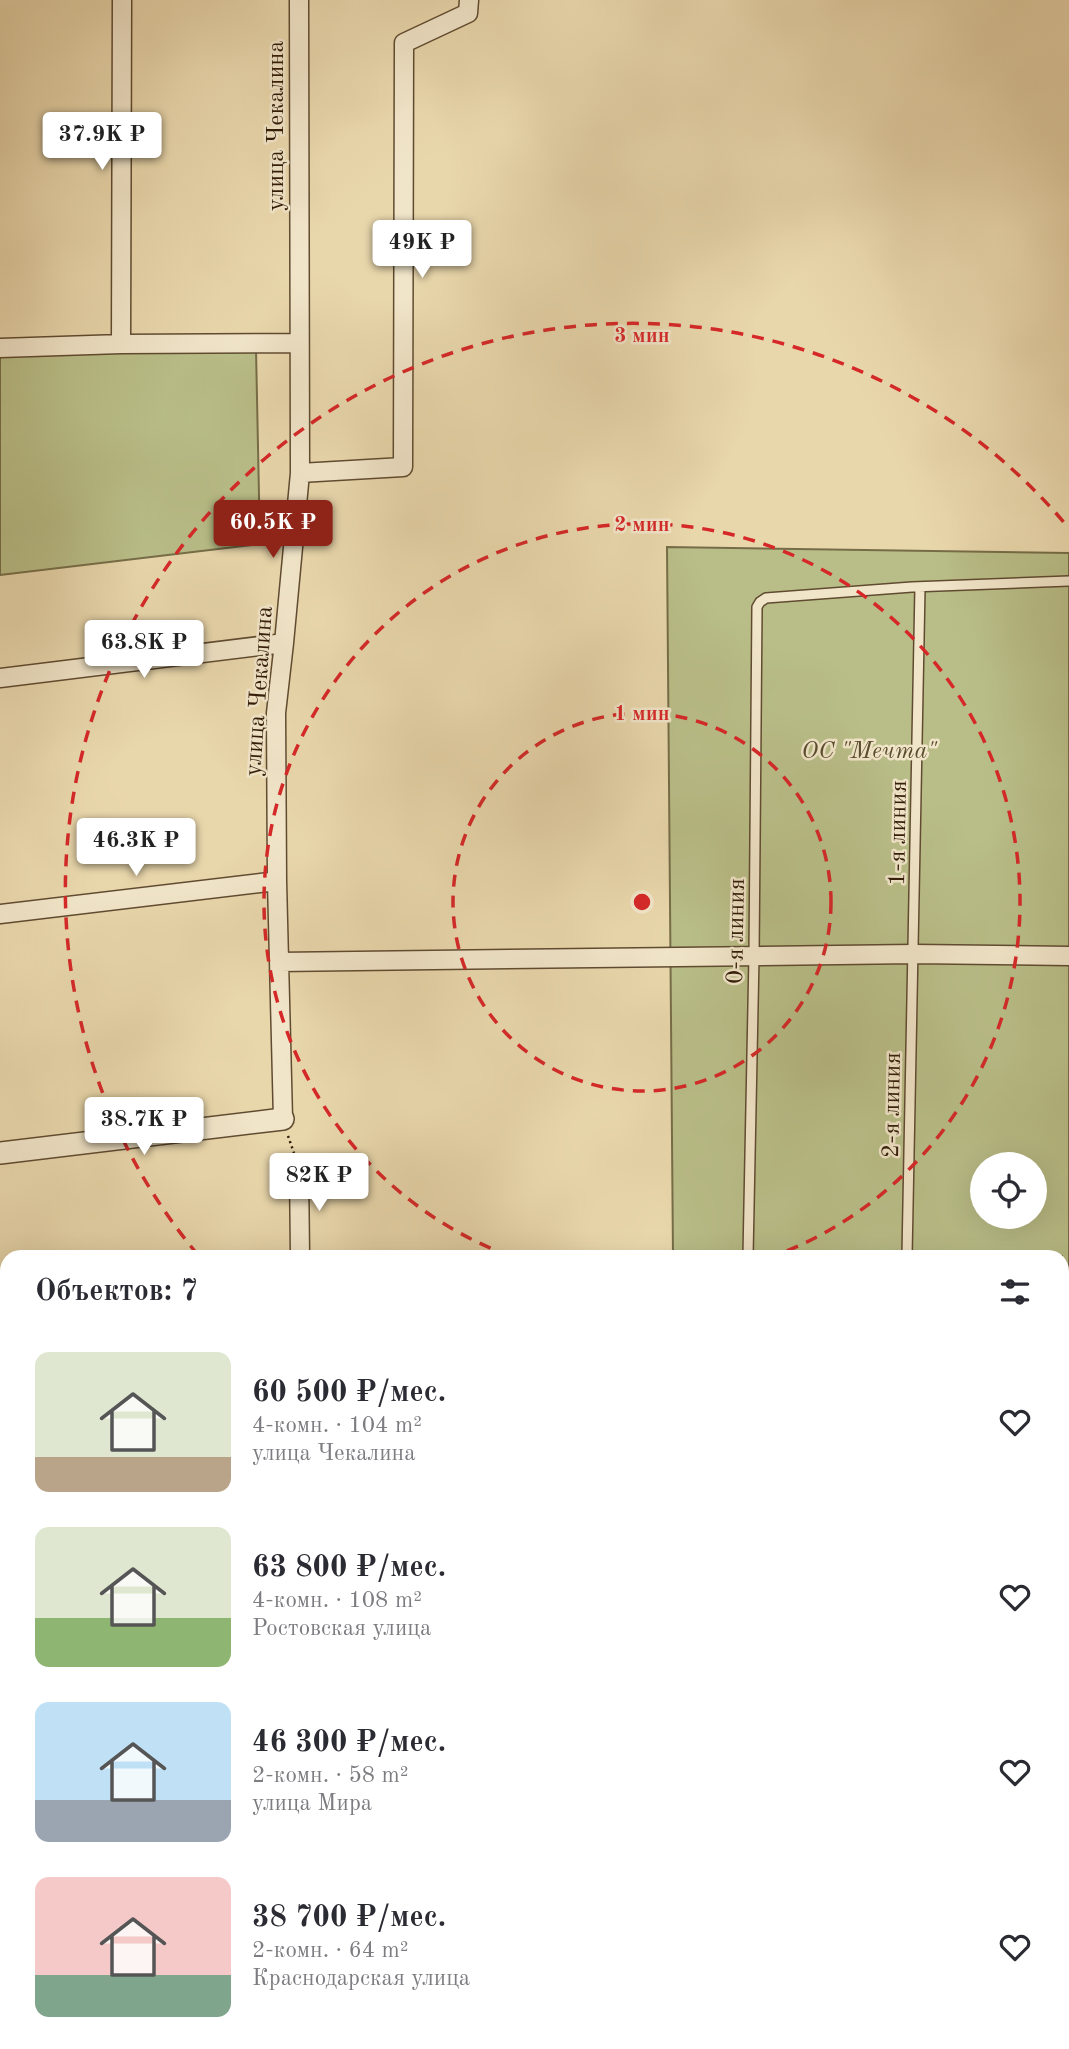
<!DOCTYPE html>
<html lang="ru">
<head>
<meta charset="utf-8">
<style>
  body { margin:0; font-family:"Old Standard TT",serif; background:#f2f2f3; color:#2b2b33; height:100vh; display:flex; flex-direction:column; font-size:26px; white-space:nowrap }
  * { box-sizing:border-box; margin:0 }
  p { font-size:23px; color:#7c7c81 }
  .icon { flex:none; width:38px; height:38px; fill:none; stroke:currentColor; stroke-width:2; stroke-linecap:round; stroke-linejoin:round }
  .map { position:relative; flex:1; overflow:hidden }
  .sheet { position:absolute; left:0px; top:1250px; width:1069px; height:800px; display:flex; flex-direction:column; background:#fff; border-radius:21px 21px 0 0; box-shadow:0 7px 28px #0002 }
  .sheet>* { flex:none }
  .tools { position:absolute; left:970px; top:1152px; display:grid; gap:14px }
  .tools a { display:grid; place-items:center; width:77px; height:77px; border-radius:50%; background:#fff; box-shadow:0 7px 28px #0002; font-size:35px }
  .price { position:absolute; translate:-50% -60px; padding:0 16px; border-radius:7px; background:#fff; color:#222; font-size:23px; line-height:46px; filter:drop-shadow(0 2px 4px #0008) }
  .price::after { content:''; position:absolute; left:50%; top:42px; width:21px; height:16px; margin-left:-10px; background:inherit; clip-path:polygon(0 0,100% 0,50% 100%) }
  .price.on { background:#8f2418; color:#fff }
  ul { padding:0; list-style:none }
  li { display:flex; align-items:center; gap:21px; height:175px; padding:0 35px }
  li span { display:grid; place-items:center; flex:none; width:196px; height:140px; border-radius:14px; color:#555 }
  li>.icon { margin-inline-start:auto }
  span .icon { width:84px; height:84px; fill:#fffc; stroke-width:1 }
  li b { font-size:30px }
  h2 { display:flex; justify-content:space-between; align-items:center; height:84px; padding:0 35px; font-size:30px }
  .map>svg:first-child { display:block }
  .green { fill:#b9be88; stroke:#766d48; stroke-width:2; fill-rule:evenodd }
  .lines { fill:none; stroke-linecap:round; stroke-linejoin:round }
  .service-casing { stroke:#604b31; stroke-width:12 }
  .minor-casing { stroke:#604b31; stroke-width:21 }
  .tertiary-casing { stroke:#604b31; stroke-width:24 }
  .path { stroke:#321c08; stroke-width:2.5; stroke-dasharray:2 3.5; stroke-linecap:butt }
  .service { stroke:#f1e5c9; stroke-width:9 }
  .minor { stroke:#f1e5c9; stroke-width:18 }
  .tertiary { stroke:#f1e5c9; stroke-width:21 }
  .rail-casing { stroke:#321c08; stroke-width:7 }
  .rail { stroke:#f1e5c9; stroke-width:4.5; stroke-dasharray:13; stroke-linecap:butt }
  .ring { fill:none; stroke:#d62828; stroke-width:3.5; stroke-dasharray:12 9 }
  .labels { text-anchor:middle; stroke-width:5; stroke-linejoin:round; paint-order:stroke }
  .street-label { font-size:24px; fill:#321c08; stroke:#f1e5c9 }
  .park-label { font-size:24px; font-style:italic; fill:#5a4d2e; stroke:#f1e5c9 }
  .centre { fill:#d62828; stroke:#f1e5c9; stroke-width:3.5 }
  .ring-label { font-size:21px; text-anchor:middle; font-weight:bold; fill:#d62828; stroke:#f1e5c9; stroke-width:5; stroke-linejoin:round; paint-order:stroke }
</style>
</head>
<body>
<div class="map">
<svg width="1069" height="2049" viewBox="0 0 1069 2049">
  <rect width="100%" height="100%" fill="#e9d7ac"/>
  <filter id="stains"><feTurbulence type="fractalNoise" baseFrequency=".00286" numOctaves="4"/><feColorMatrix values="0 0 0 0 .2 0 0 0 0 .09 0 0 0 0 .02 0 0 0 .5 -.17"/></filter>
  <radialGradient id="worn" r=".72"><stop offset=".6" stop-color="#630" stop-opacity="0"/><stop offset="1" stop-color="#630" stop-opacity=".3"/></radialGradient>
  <path class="green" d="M256,349L260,544L0,575V356Z
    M667,547L1069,553V1431L1062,1432V1256H673ZM982,1164H1034V1216H982Z"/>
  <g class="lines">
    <defs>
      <path id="service" d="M748,1256L754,956L757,607L760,602L766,598L912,587L1069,581
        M907,1256L920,587
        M1062,1824L1069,1816"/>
      <path id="minor" d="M121,344L122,0
        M0,348L121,344L299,343
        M300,473L403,467L404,43L468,13L469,0
        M0,678L284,643
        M0,914L277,881
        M279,962L914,954L1069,956
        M283,1119L277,881L276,713L284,643L300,473L299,0
        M299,1169L300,1256
        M0,1398H7
        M0,1895H7
        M1062,1908L1066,1909L1062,2000
        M329,2042V2049
        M141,2049V2042
        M519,2049V2042
        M698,2049V2042
        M878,2049V2042
        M1060,2049L1061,2042"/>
      <path id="tertiary" d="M0,1153L283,1119"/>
    </defs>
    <use href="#service" class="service-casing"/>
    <use href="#minor" class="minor-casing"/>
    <use href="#tertiary" class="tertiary-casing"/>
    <path class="path" d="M288,1136L294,1153"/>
    <use href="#service" class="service"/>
    <use href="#minor" class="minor"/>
    <use href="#tertiary" class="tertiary"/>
    <defs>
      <path id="rail" d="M0,1682L7,1680
        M1062,1690H1069"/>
    </defs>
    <use href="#rail" class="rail-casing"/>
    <use href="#rail" class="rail"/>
  </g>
  <g class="ring">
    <circle cx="642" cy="902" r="189"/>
    <path d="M510 1256A378 378 0 1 1 774 1256"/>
    <path d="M198 1255A567 567 0 0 1 1067 526"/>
  </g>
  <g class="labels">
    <g class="street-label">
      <text transform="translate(275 126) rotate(-90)" y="8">улица Чекалина</text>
      <text transform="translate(258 691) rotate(-86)" y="8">улица Чекалина</text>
      <text transform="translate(897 833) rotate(-89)" y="8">1-я линия</text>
      <text transform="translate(735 931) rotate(-89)" y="8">0-я линия</text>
      <text transform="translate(891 1105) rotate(-89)" y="8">2-я линия</text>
    </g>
    <g class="park-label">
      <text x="869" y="758">ОС "Мечта"</text>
    </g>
  </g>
  <circle cx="642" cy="902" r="10" class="centre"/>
  <g class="ring-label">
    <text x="642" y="342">3 мин</text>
    <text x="642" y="531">2 мин</text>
    <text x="642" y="720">1 мин</text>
  </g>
  <rect width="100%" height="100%" filter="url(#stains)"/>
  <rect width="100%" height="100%" fill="url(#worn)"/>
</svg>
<div class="tools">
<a><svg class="icon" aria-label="locate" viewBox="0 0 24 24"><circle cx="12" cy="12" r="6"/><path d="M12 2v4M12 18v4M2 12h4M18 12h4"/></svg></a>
</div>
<b class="price" style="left:102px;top:172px">37.9K ₽</b>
<b class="price" style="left:422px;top:280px">49K ₽</b>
<b class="price on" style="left:273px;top:560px">60.5K ₽</b>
<b class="price" style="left:144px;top:680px">63.8K ₽</b>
<b class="price" style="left:136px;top:878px">46.3K ₽</b>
<b class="price" style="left:144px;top:1157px">38.7K ₽</b>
<b class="price" style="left:319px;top:1213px">82K ₽</b>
<section class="sheet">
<h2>Объектов: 7<svg class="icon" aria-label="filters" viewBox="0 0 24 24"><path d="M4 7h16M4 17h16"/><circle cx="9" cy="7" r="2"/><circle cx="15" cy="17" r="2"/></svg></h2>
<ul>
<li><span style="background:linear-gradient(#dfe7d0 75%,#b9a48a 0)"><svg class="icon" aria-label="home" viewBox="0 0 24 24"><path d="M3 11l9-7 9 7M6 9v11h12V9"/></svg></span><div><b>60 500 ₽/мес.</b><p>4-комн. · 104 m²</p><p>улица Чекалина</p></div><svg class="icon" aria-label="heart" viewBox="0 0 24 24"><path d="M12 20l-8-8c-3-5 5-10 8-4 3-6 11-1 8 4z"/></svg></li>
<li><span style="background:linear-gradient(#dfe7d0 65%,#8fb573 0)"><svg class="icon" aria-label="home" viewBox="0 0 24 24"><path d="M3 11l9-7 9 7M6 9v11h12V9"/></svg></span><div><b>63 800 ₽/мес.</b><p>4-комн. · 108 m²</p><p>Ростовская улица</p></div><svg class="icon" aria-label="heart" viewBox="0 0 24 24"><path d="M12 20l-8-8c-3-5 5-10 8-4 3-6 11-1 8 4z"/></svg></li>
<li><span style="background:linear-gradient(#bfe0f5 70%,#9aa5b1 0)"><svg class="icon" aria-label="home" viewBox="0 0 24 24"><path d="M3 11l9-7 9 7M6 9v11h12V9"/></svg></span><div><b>46 300 ₽/мес.</b><p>2-комн. · 58 m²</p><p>улица Мира</p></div><svg class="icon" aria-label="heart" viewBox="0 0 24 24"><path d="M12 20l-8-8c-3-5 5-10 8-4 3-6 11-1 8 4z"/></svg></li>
<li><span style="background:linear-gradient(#f6c9c9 70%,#7fa58c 0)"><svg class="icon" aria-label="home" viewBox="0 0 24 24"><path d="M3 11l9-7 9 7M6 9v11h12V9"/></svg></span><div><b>38 700 ₽/мес.</b><p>2-комн. · 64 m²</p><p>Краснодарская улица</p></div><svg class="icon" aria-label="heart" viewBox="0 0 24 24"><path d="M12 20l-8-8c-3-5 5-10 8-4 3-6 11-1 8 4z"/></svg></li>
</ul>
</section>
</div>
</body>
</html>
